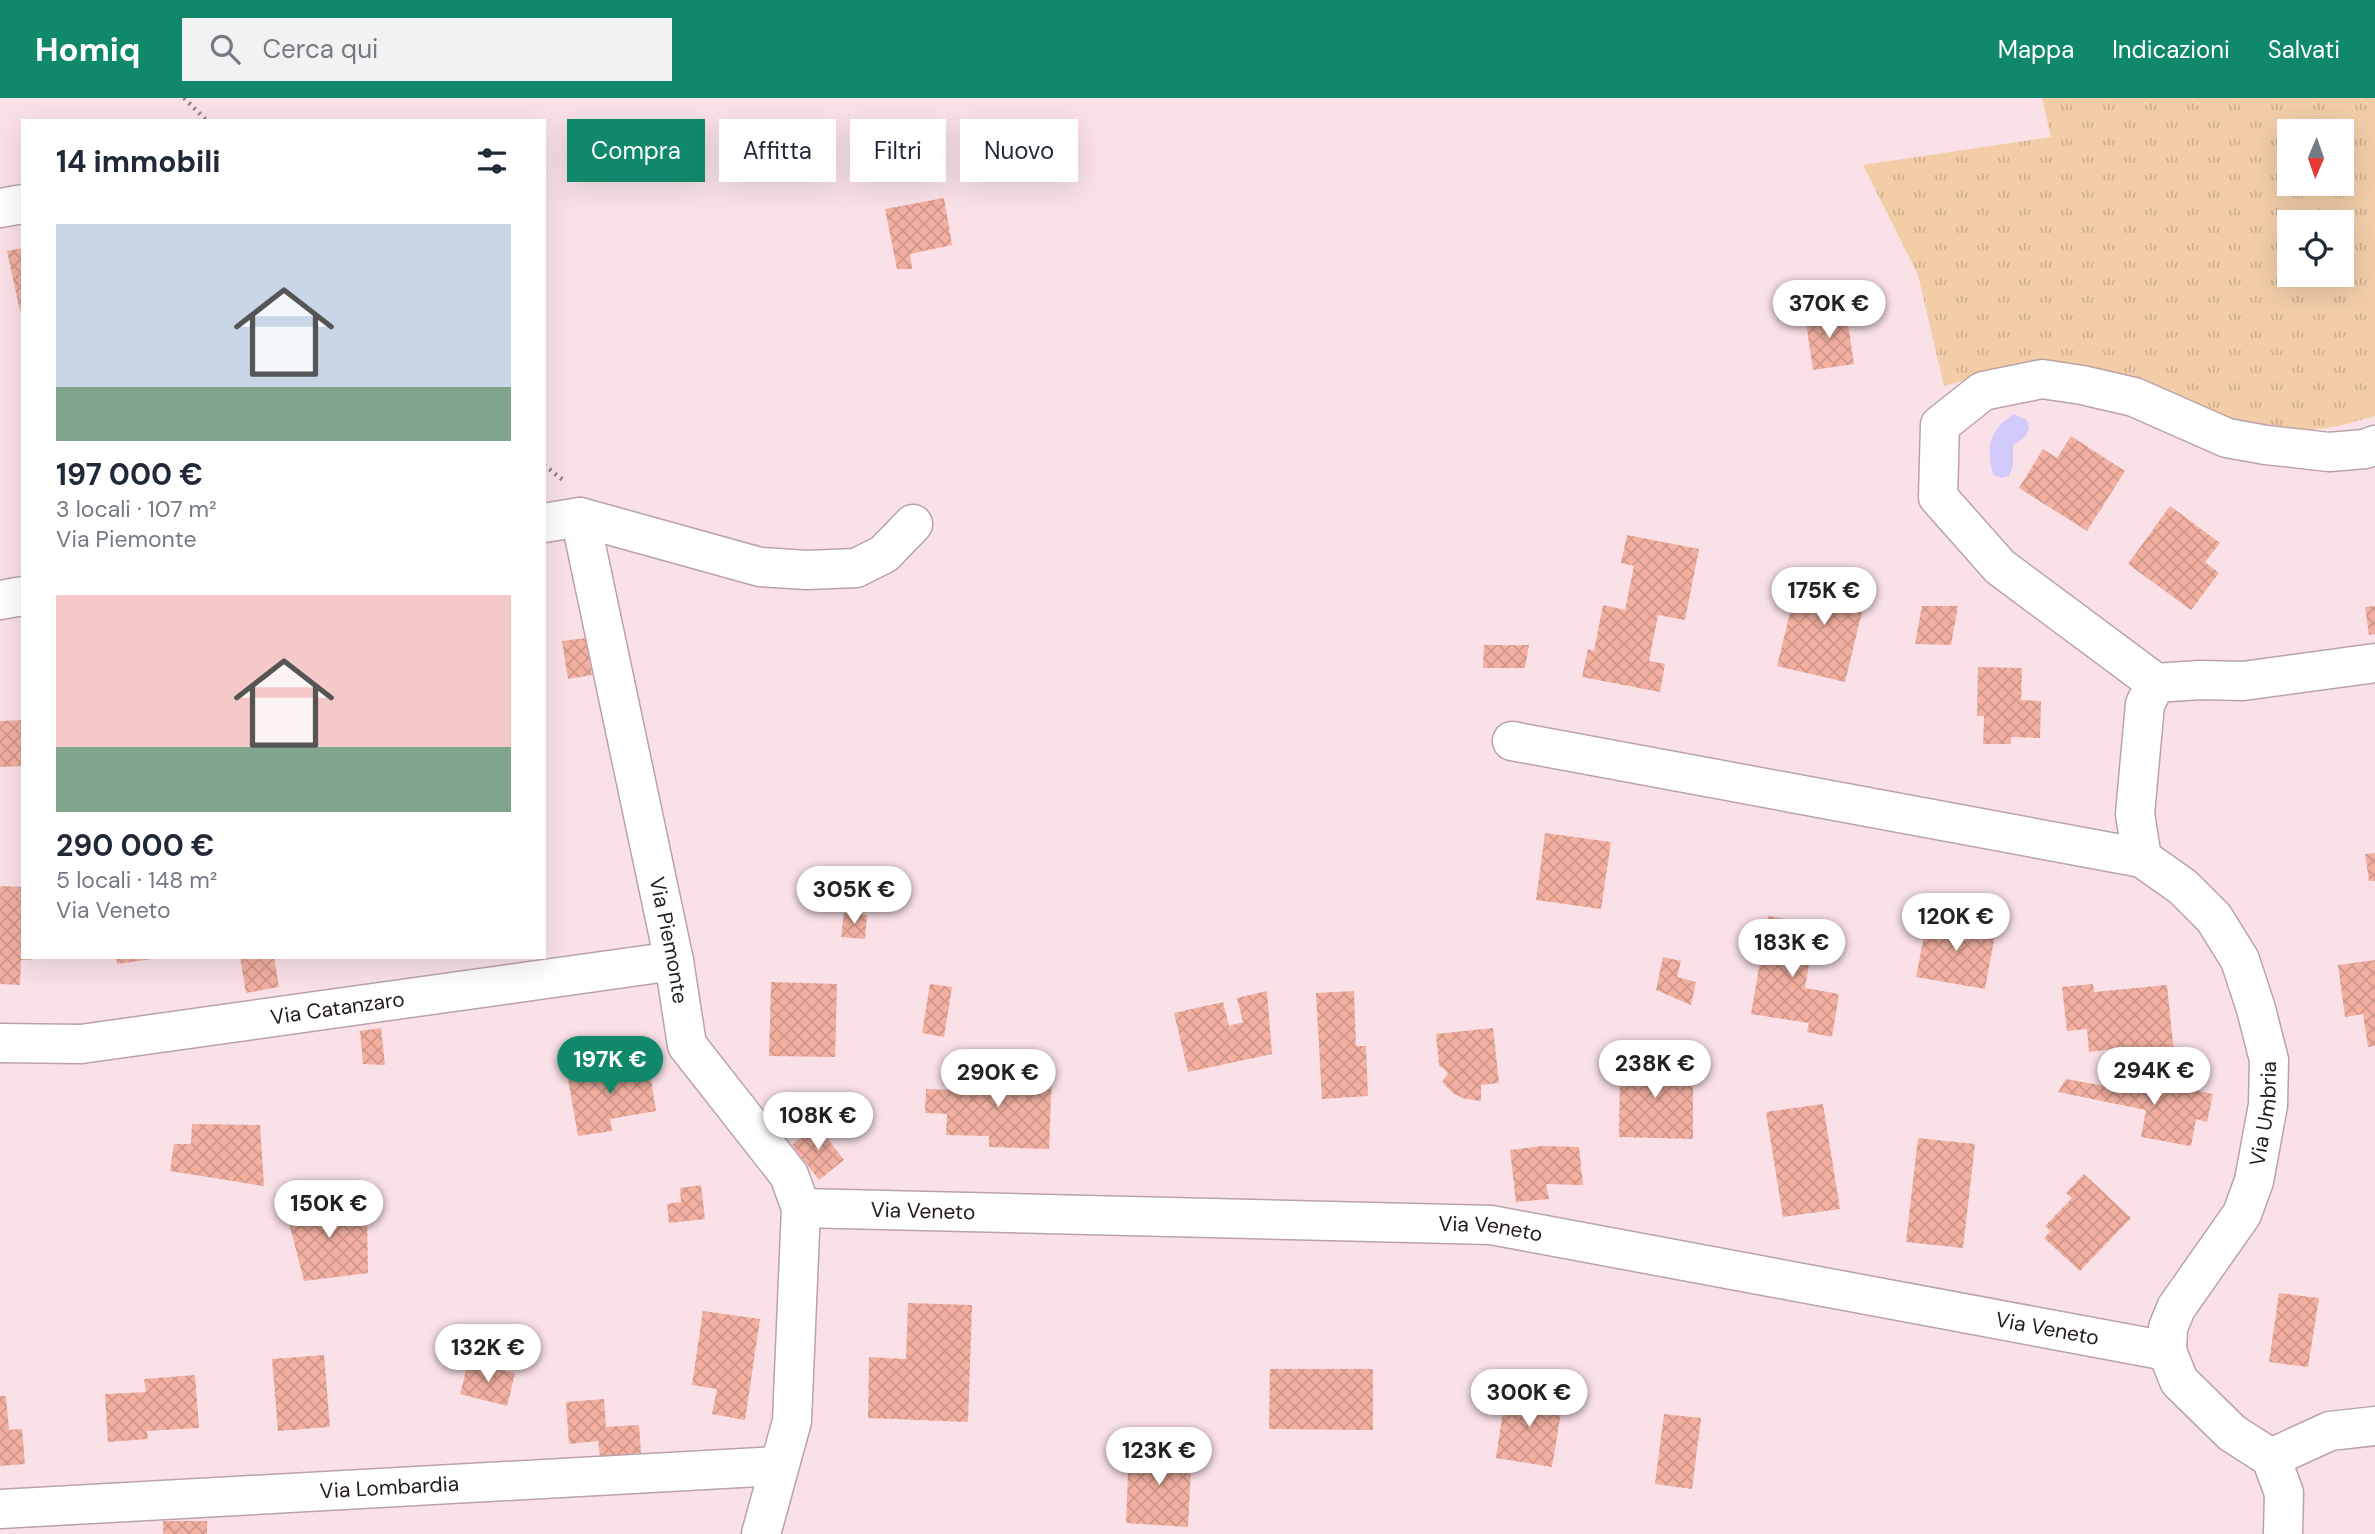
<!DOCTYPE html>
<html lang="it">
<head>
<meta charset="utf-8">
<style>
  body { margin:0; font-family:"DM Sans",sans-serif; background:#f2f2f3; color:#1f2937; height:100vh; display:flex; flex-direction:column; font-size:26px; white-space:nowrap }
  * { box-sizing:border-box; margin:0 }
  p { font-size:23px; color:#747a83 }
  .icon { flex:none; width:38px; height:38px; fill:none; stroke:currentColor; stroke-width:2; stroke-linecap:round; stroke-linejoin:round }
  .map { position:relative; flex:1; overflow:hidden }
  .details { position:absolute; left:21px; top:21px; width:525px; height:840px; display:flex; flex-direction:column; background:#fff; border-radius:0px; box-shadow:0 7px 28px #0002 }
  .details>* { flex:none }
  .top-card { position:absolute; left:567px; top:21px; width:665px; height:63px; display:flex; gap:14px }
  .needle { width:46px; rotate:182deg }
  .buttons { position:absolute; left:2277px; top:21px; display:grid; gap:14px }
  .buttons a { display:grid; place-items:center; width:77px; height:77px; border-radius:0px; background:#fff; box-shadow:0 7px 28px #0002; font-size:35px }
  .price { position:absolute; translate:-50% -60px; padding:0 16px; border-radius:24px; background:#fff; color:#222; font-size:23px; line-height:46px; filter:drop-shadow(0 2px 4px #0008) }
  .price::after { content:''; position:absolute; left:50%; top:42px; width:21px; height:16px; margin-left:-10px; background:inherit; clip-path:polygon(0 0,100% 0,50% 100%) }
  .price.active { background:#10886a; color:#fff }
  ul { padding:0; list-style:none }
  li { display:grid; align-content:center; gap:14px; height:371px; padding:0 35px }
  li span { display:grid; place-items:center; height:217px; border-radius:0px; color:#555 }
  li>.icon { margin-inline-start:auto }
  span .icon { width:126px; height:126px; fill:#fffc; stroke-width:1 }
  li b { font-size:30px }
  h2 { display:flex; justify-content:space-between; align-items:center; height:84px; padding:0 35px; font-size:30px }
  .tag { padding:0 24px; border-radius:0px; background:#fff; box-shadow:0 7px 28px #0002; font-size:24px; line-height:63px }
  .tag.active { background:#10886a; color:#fff }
  header { display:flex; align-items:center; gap:42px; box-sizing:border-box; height:98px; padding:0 35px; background:#10886a; color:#fff }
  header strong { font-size:33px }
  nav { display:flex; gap:38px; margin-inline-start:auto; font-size:24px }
  .search { width:490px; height:63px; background:#f2f2f3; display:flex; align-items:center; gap:18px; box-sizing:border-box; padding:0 24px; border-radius:0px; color:#747a83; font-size:26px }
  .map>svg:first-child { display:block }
  .grass { fill:url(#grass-tufts); fill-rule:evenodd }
  .water { fill:#d1cafa }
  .building { fill:url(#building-cross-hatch) }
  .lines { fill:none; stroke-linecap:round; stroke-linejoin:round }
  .minor-casing { stroke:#baa2a9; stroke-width:41 }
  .path { stroke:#8c7c80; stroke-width:4.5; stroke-dasharray:2 5; stroke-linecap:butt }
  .minor { stroke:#fff; stroke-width:38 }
  .labels { text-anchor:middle; stroke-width:5; stroke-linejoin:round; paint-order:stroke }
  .street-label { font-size:21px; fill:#231b1d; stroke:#fff }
</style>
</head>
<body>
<header>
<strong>Homiq</strong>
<div class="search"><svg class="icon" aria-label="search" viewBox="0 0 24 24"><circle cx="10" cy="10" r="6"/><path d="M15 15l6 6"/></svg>Cerca qui</div>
<nav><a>Mappa</a><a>Indicazioni</a><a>Salvati</a></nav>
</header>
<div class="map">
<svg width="2375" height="1436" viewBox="0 0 2375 1436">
  <defs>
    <pattern id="grass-tufts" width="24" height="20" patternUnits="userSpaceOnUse" patternTransform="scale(1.75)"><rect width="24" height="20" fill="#f2cda8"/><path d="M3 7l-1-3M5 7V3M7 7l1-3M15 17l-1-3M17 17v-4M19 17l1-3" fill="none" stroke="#cfaf90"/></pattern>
    <pattern id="building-cross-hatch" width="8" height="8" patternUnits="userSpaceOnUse" patternTransform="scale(1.75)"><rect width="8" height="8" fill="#f3b0a1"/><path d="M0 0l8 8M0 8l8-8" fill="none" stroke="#d0978a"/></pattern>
  </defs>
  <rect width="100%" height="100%" fill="#fae1e8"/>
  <path class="grass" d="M2042,0H2375V318L2339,328L2296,334L2238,327L2003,272L1944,288L1918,177L1863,67L2051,39ZM2289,33H2342V86H2289ZM2289,124H2342V177H2289Z"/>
  <path class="water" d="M2014,316L2027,322L2029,331L2024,340L2013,347V368L2009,378L2002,380L1993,377C1986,347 1989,333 2014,316Z"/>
  <path class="building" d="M944,100L952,147L910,156L912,171H897L885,111Z
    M23,150V213H20L7,153Z
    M1846,213L1854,266L1813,272L1805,218Z
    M2071,338L2125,373L2087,433L2019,390L2043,351L2057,360Z
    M2170,408L2220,445L2205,464L2219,475L2191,512L2128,466Z
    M1627,437L1699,451L1685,522L1658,517L1649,563L1665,566L1660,594L1582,579L1588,551L1594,553L1603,507L1625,512L1634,468L1621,465Z
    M1825,475L1869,485L1845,584L1777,568L1798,482L1822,488Z
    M1922,508H1958L1951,547L1915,546Z
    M2375,508V536L2369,537L2365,509Z
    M586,540L592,577L568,581L562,543Z
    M1484,547H1529L1525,570H1483Z
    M1978,569L2022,570L2021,602L2041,603L2040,640L2011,639V646H1983L1984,618H1977Z
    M23,622V668L0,669V623Z
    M1545,735L1611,744L1601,811L1536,802Z
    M2375,755V783H2369L2365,756Z
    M0,788L23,789V859H32V862H21L20,887L0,886Z
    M844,815L867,817L865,841L841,839Z
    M1768,818L1816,826L1805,890L1839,896L1832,939L1807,934L1809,925L1751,916Z
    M1928,818L1996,831L1985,891L1916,879Z
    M116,859H152V861L117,866Z
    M240,859H274L279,889L246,895Z
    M1663,859L1681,863L1677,879L1696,884L1691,907L1656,892Z
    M2375,862V948L2368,949L2363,916L2345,919L2338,867Z
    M771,884L837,886L835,959L769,958Z
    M930,886L952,889L944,939L922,935Z
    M2093,886L2094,894L2167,887L2175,964L2124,969L2122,950L2089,954L2087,931L2067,933L2062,889Z
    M1267,893L1272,956L1188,974L1174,915L1223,904L1229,928L1243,924L1237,900Z
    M1354,893L1356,948H1366L1368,998L1322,1001L1316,895Z
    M381,930L385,967L363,966L360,933Z
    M1493,930L1499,985L1481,987V1003L1465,1001L1453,995L1442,984L1448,975L1439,967L1436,936Z
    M1629,951H1658V974H1693V1041L1619,1039L1620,973H1629Z
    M648,963L656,1013L610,1021L612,1033L578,1038L567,975Z
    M1004,972L1052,974L1049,1051L989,1049V1038L946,1037L947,1016L925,1015L926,991L948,992V981L1003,983Z
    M2066,981L2138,994L2140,981L2213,996L2207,1024L2196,1021L2191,1048L2141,1039L2146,1012L2058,994Z
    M1823,1006L1840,1111L1783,1119L1766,1014Z
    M192,1026L260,1027L264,1088L170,1073L174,1046H191Z
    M817,1027L844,1062L819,1082L792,1047Z
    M1918,1040L1975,1046L1963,1150L1906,1144Z
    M1542,1048L1579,1049L1583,1087L1546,1086L1549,1101L1516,1104L1510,1052Z
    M2084,1076L2131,1120L2080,1173L2044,1140L2051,1133L2045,1128L2072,1100L2066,1095Z
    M701,1087L705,1121L669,1125L667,1106L681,1104L680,1090Z
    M342,1099L345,1117L367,1119L368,1175L304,1183L285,1109Z
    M2279,1195L2319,1200L2308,1269L2269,1264Z
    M908,1205L972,1207L968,1324L868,1320L869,1259L906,1261Z
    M703,1213L760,1221L745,1322L712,1316L717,1291L692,1287Z
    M324,1257L330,1329L278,1333L272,1261Z
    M468,1265L515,1275L507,1308L460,1296Z
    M1270,1271H1373V1332L1269,1331Z
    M195,1277L199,1330L147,1333L148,1341L108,1344L105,1296L146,1294L144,1281Z
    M1506,1293L1563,1302L1552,1369L1496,1360Z
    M0,1298H6L9,1332L22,1331L25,1366L0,1368Z
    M604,1301L606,1329L639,1327L641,1355L600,1358L598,1343L569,1346L566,1304Z
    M1664,1316L1701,1320L1692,1391L1655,1386Z
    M1129,1349L1192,1352L1188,1429L1126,1425Z
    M163,1423H207V1436H163Z"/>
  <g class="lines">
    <defs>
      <g id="minor">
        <path d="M0,110L23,106"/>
        <path d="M580,419L760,469L807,472L856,470L884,456L913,426"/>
        <path id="s1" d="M544,425L580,419L674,863L687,947L789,1077L801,1110L792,1323L761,1436"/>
        <path d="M0,502L23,498"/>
        <path d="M2156,585L2000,469L1938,399L1940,327L1983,293L2042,281L2082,287L2134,299L2227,340L2266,347L2329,354L2365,351L2375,347"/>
        <path d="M1512,643L2142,760"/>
        <path id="s2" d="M0,945L81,946L674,863"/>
        <path id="s3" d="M801,1110L1491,1127L2167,1253"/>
        <path d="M2271,1360L2330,1333L2375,1328"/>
        <path id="s4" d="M0,1411L778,1368"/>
        <path id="s5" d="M2283,1436L2284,1395L2271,1360L2232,1335L2179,1283L2167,1253L2168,1230L2176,1210L2242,1116L2254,1083L2268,1007L2269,962L2256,911L2240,862L2214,820L2183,789L2142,760L2135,716L2145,606L2156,585L2200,582L2243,583L2375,565"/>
      </g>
    </defs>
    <use href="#minor" class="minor-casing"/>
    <path class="path" d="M184,0L207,23
      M544,367L563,382"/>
    <use href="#minor" class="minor"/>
  </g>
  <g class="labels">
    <g class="street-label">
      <text dy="7" stroke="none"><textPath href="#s1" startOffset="469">Via Piemonte</textPath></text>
      <text dy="7" stroke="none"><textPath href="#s2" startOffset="340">Via Catanzaro</textPath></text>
      <text dy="7" stroke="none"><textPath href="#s5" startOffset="494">Via Umbria</textPath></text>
      <text dy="7" stroke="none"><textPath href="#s3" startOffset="122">Via Veneto</textPath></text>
      <text dy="7" stroke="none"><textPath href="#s3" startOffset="690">Via Veneto</textPath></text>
      <text dy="7" stroke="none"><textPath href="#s3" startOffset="1256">Via Veneto</textPath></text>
      <text dy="7" stroke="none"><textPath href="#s4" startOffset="390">Via Lombardia</textPath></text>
    </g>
  </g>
</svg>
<div class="buttons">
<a><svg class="needle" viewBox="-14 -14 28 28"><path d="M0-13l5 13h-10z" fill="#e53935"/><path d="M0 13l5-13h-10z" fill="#747a83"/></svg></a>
<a><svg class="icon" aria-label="locate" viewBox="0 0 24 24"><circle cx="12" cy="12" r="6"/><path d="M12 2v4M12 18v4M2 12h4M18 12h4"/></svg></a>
</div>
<b class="price" style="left:1829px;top:242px">370K €</b>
<b class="price" style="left:1824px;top:529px">175K €</b>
<b class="price" style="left:854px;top:828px">305K €</b>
<b class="price" style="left:1956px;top:855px">120K €</b>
<b class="price" style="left:1792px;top:881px">183K €</b>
<b class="price active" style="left:610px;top:998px">197K €</b>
<b class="price" style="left:1655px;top:1002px">238K €</b>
<b class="price" style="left:2154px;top:1009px">294K €</b>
<b class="price" style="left:998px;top:1011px">290K €</b>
<b class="price" style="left:818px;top:1054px">108K €</b>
<b class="price" style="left:329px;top:1142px">150K €</b>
<b class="price" style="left:488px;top:1286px">132K €</b>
<b class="price" style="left:1529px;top:1331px">300K €</b>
<b class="price" style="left:1159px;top:1389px">123K €</b>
<div class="top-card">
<a class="tag active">Compra</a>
<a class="tag">Affitta</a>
<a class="tag">Filtri</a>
<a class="tag">Nuovo</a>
</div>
<section class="details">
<h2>14 immobili<svg class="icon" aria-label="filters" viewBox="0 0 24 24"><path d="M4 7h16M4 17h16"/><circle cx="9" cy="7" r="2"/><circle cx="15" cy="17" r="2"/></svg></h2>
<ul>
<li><span style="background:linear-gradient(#c9d6e8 75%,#7fa58c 0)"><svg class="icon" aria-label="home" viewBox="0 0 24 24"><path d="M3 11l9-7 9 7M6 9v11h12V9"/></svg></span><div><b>197 000 €</b><p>3 locali · 107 m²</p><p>Via Piemonte</p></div></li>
<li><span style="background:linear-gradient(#f6c9c9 70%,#7fa58c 0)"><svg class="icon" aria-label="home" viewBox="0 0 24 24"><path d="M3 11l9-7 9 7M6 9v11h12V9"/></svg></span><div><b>290 000 €</b><p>5 locali · 148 m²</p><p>Via Veneto</p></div></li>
</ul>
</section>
</div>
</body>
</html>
